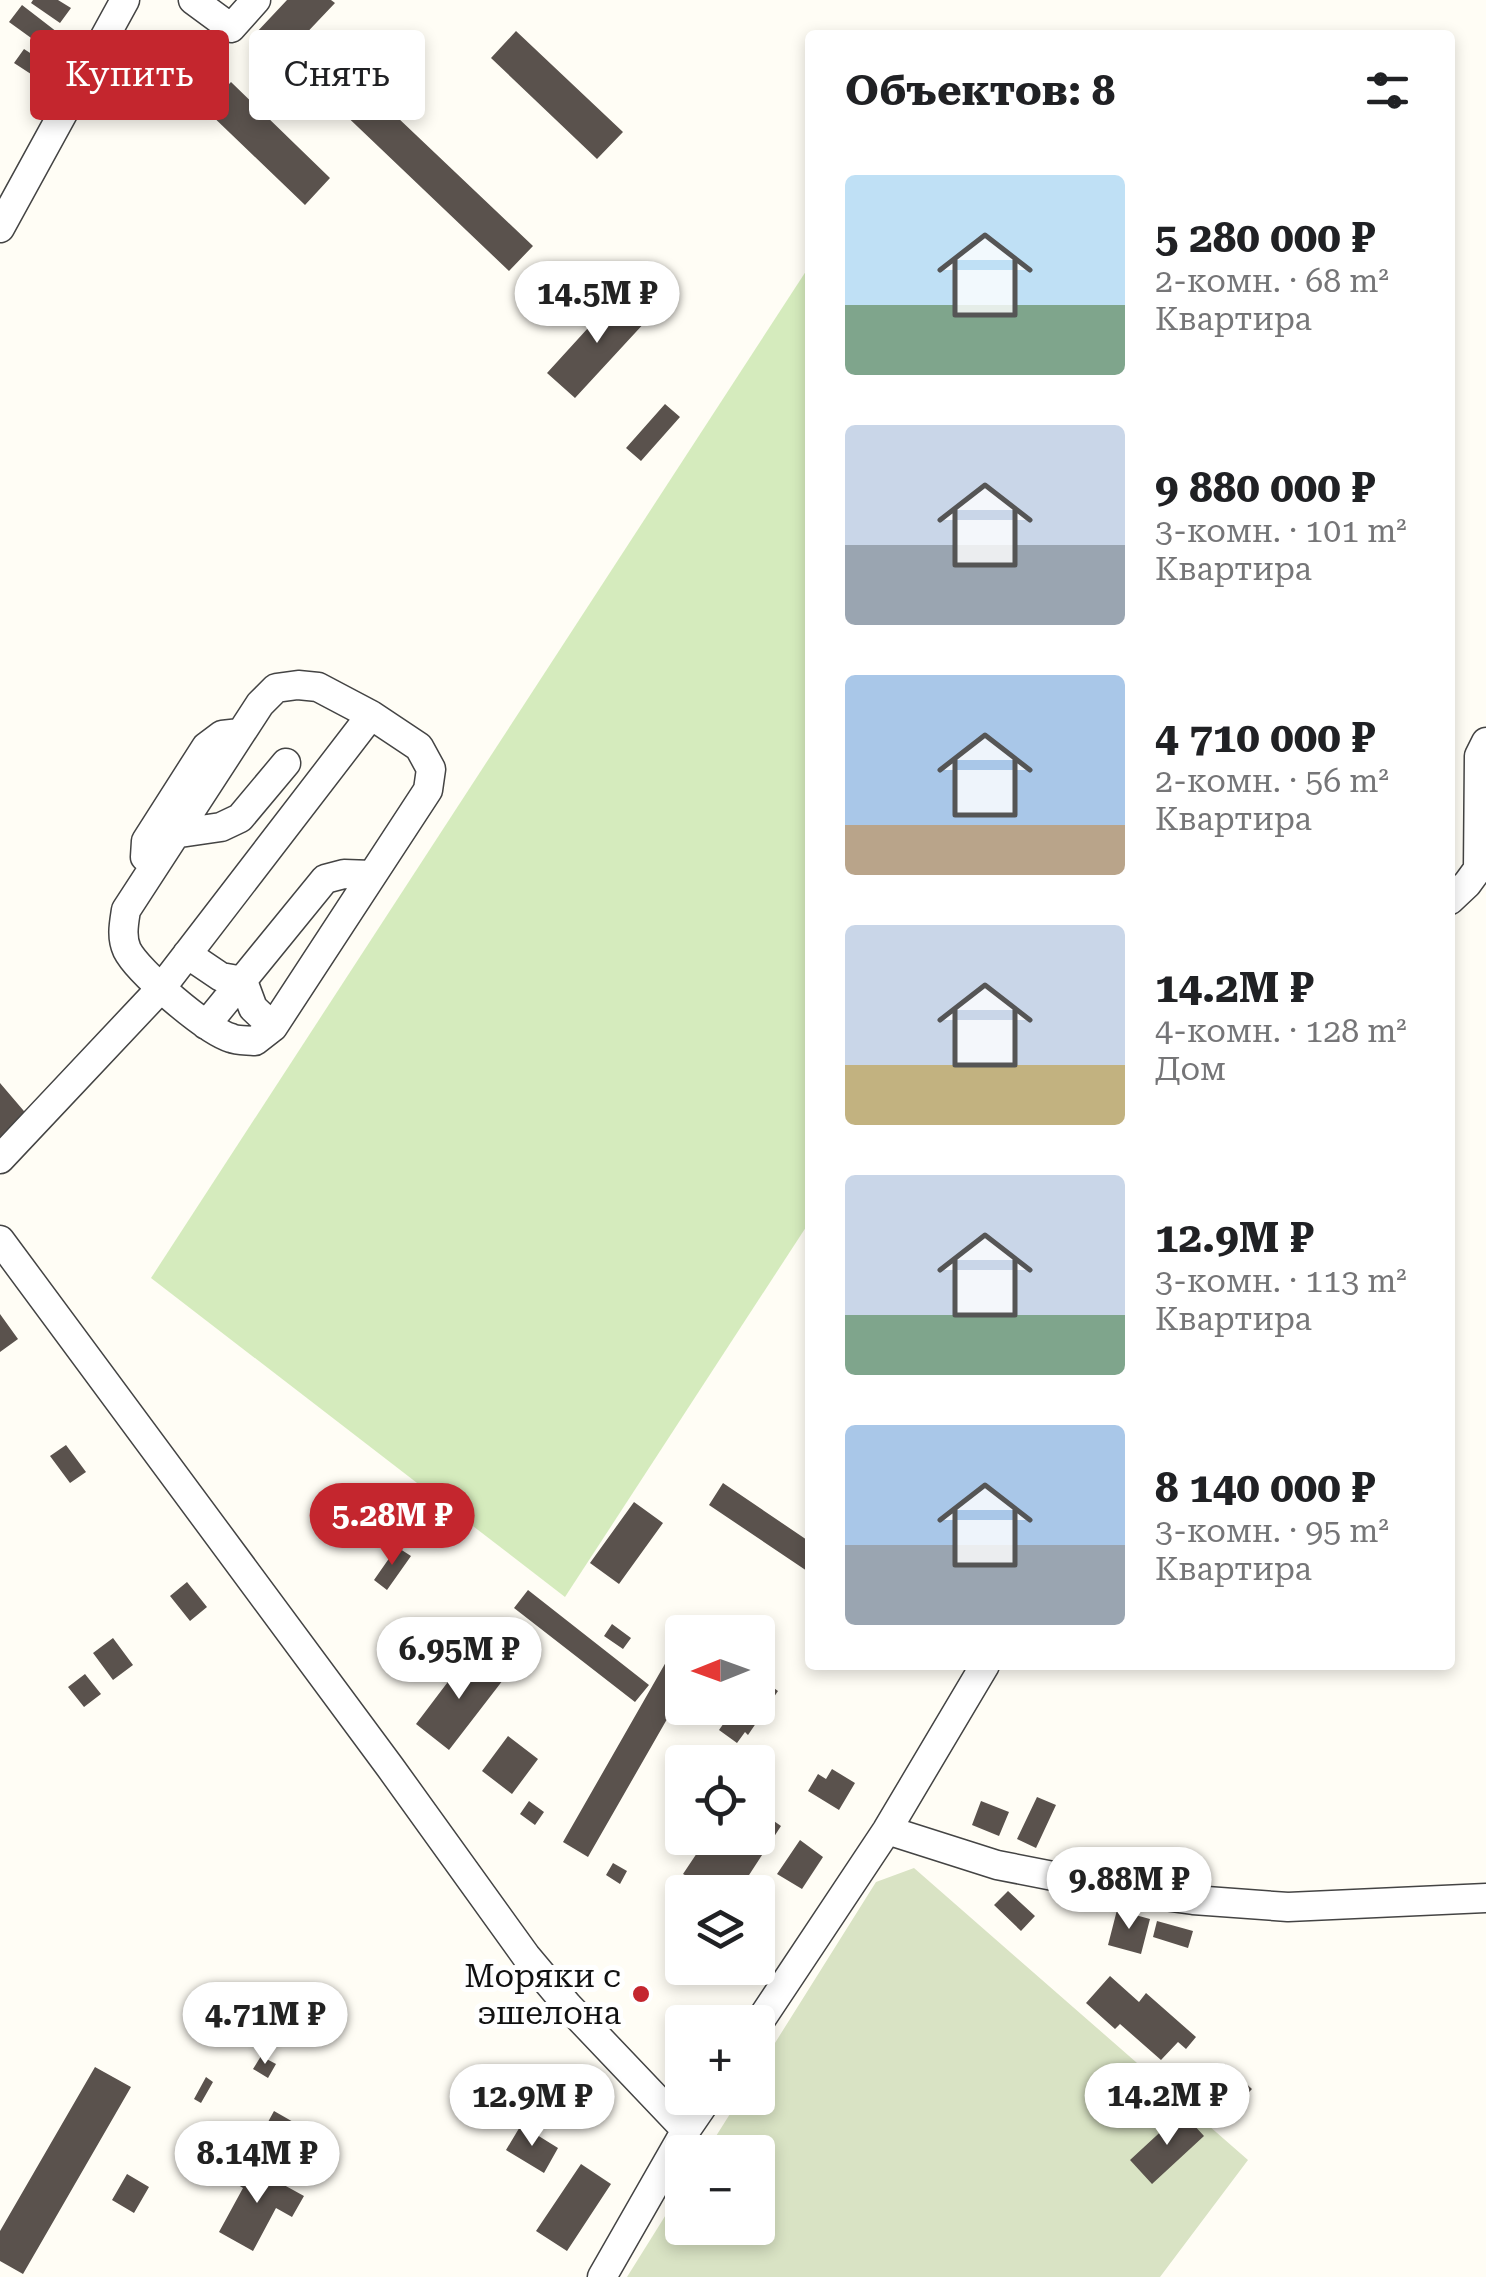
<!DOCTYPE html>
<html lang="ru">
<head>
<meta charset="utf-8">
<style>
  body { margin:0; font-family:"Roboto Serif",serif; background:#f2f2f2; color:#202124; height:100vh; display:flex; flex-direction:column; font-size:38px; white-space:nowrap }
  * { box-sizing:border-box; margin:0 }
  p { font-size:32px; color:#757577 }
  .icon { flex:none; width:55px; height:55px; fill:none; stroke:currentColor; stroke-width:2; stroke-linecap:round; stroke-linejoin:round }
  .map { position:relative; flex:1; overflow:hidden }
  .drawer { position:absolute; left:805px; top:30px; width:650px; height:1640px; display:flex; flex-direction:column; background:#fff; border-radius:10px; box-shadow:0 5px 15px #0003 }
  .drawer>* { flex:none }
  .top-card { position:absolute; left:30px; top:30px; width:625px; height:90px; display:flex; gap:20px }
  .needle { width:65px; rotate:269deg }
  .buttons { position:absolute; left:665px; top:1615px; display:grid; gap:20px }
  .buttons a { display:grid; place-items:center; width:110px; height:110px; border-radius:10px; background:#fff; box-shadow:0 5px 15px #0003; font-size:50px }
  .price { position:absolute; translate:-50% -85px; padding:0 22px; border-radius:35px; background:#fff; color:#222; font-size:32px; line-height:65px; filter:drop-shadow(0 2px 5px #0008) }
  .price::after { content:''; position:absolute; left:50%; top:60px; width:30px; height:22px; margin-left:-15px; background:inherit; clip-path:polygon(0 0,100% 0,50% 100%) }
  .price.current { background:#c4262e; color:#fff }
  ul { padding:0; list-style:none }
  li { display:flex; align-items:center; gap:30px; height:250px; padding:0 40px }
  li span { display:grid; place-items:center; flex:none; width:280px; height:200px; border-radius:10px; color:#555 }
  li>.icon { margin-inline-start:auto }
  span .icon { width:120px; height:120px; fill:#fffc; stroke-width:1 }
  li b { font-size:42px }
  h2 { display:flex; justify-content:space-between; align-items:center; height:120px; padding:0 40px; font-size:42px }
  .chip { padding:0 35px; border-radius:10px; background:#fff; box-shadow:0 5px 15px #0003; font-size:35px; line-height:90px }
  .chip.current { background:#c4262e; color:#fff }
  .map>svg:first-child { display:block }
  .green { fill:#d5ebbd }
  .cemetery { fill:#d9e3c4 }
  .building { fill:#5a524d }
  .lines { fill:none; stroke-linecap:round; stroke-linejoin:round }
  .minor-casing { stroke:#444; stroke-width:31 }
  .minor { stroke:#fff; stroke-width:28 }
  .poi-dot { fill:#c4262e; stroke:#fff; stroke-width:4 }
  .labels { text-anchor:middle; stroke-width:10; stroke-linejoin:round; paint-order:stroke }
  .poi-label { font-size:32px; fill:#111; stroke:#fff; text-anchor:end }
</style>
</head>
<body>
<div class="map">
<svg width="1486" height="2277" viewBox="0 0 1486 2277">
  <rect width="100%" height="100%" fill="#fffdf5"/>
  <path class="green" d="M810,265V1221L565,1597L151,1278Z"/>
  <path class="cemetery" d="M914,1868L1248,2160L1160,2277H627L682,2189V2228H758V2152H706L740,2098H758V2070L876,1882Z"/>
  <path class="building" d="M33,0H58L71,8L60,23L31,3Z
    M287,0H331L335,3L298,42L308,51L317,41L533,246L509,271L294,66L298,61L289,52L282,60L255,34Z
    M22,5L57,32L45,48L9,22Z
    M516,31L623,132L597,159L491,58Z
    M24,49L47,64L37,78L14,63Z
    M231,82L330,178L305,205L205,109Z
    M619,294L647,320L575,398L547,373Z
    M665,404L680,417L641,461L626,448Z
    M0,1083L29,1117L0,1142Z
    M0,1314L18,1339L0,1352Z
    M66,1445L86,1472L70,1483L50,1456Z
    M723,1483L810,1542V1573L709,1505Z
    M634,1502L663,1523L619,1584L590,1563Z
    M397,1547L411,1556L387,1590L374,1580Z
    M187,1582L207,1607L190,1621L170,1596Z
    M528,1590L649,1685L635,1702L514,1608Z
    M472,1621L496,1640L490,1649L465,1630Z
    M612,1624L631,1638L623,1649L604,1636Z
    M113,1638L133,1665L113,1680L93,1653Z
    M469,1654L503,1680L449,1750L416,1724Z
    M670,1655L682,1663V1693L588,1857L563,1842Z
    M85,1674L101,1694L84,1707L68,1687Z
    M760,1678L778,1691L748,1735L745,1732L737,1743L719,1730L726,1720L729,1722L739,1708H758V1682Z
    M508,1736L538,1759L512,1794L482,1771Z
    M832,1769L855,1783L839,1810L808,1791L818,1774L826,1779Z
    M758,1772L774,1783L758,1808Z
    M1037,1797L1056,1805L1036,1848L1017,1839Z
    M529,1801L544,1812L535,1825L520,1814Z
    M981,1801L1009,1812L999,1836L972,1825Z
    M758,1810L781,1826L738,1892H714L683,1874L707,1838H758Z
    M800,1840L823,1857L802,1889L777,1874Z
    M613,1863L627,1871L620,1884L606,1875Z
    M1008,1891L1035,1916L1021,1931L994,1905Z
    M1117,1910L1150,1919L1141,1954L1108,1945Z
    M1157,1921L1193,1931L1188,1948L1153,1937Z
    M1110,1976L1139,2002L1146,1993L1196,2037L1186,2049L1178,2042L1161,2060L1120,2024L1115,2029L1086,2003Z
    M261,2056L276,2064L268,2078L253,2069Z
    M1225,2064L1252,2089L1234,2108L1207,2084Z
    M95,2067L131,2087L23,2274L0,2261V2231Z
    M206,2077L213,2082L201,2103L194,2099Z
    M536,2080L549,2090L538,2103L525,2094Z
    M274,2111L330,2143L317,2165L262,2133Z
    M1182,2112L1204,2136L1152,2184L1130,2160Z
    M521,2125L558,2148L544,2173L506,2150Z
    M242,2162L304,2196L292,2217L276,2208L253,2251L219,2232L243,2188L232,2181Z
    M581,2164L611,2184L567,2251L536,2231Z
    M127,2174L149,2187L134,2213L112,2200Z"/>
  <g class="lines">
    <defs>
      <path id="minor" d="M193,0L231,28L256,0
        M0,228L125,0
        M298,685L318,687L371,715L419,747L431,769L428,790L273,1027L255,1041C247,1040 238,1041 231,1038C207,1031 138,972 127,950C121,937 124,923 126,910L260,704L276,688Z
        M173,834L221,827L240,818L286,763
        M145,857L146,841L206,747L222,735L240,733
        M1450,900L1467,884L1478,869L1479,756L1486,742
        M187,954L221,977L243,981L253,1008L273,1027
        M206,1025L325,879L344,874L372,875
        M0,1159L162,987L371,715
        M0,1240L390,1767L526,1956L568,2006L686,2130
        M887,1830L997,1865L1135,1892L1193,1900L1288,1907L1486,1898
        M758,2024L887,1830L985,1665
        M602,2277L686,2130L708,2098"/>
    </defs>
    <use href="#minor" class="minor-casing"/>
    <use href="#minor" class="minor"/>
  </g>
  <circle class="poi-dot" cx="641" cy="1994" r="10"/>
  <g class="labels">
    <g class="poi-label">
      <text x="621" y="1987">Моряки с<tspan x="621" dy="37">эшелона</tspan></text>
    </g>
  </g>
</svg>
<div class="buttons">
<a><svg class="needle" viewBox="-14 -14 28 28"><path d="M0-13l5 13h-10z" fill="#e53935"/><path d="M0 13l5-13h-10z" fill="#757577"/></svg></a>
<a><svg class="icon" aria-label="locate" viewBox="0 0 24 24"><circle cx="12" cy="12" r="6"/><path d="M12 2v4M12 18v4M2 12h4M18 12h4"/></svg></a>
<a><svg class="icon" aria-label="layers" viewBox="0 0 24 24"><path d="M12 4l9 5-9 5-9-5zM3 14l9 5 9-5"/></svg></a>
<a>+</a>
<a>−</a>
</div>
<b class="price" style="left:597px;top:346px">14.5M ₽</b>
<b class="price current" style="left:392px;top:1568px">5.28M ₽</b>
<b class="price" style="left:459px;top:1702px">6.95M ₽</b>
<b class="price" style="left:1129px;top:1932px">9.88M ₽</b>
<b class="price" style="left:265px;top:2067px">4.71M ₽</b>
<b class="price" style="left:1167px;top:2148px">14.2M ₽</b>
<b class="price" style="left:532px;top:2149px">12.9M ₽</b>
<b class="price" style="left:257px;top:2206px">8.14M ₽</b>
<div class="top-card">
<a class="chip current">Купить</a>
<a class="chip">Снять</a>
</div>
<section class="drawer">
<h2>Объектов: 8<svg class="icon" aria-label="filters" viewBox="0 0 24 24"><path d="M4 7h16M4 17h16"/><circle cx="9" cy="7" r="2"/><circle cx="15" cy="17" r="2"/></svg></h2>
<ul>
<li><span style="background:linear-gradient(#bfe0f5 65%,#7fa58c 0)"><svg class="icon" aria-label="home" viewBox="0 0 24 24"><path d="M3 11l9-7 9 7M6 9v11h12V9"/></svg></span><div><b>5 280 000 ₽</b><p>2-комн. · 68 m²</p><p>Квартира</p></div></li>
<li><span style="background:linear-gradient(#c9d6e8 60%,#9aa5b1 0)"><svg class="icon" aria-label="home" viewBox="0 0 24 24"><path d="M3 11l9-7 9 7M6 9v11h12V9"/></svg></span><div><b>9 880 000 ₽</b><p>3-комн. · 101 m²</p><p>Квартира</p></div></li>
<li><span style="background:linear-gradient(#a9c7e8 75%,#b9a48a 0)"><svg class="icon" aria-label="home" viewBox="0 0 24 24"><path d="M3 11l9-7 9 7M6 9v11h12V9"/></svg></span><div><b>4 710 000 ₽</b><p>2-комн. · 56 m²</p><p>Квартира</p></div></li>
<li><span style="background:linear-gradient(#c9d6e8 70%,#c2b280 0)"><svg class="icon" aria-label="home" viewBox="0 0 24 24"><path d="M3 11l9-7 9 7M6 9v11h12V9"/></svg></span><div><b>14.2M ₽</b><p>4-комн. · 128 m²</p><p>Дом</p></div></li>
<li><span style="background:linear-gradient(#c9d6e8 70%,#7fa58c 0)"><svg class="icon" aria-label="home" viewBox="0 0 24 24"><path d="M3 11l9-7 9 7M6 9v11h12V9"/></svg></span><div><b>12.9M ₽</b><p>3-комн. · 113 m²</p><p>Квартира</p></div></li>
<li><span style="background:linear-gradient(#a9c7e8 60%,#9aa5b1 0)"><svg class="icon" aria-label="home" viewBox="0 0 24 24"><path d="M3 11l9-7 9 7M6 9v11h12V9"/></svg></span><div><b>8 140 000 ₽</b><p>3-комн. · 95 m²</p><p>Квартира</p></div></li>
</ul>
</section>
</div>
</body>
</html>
